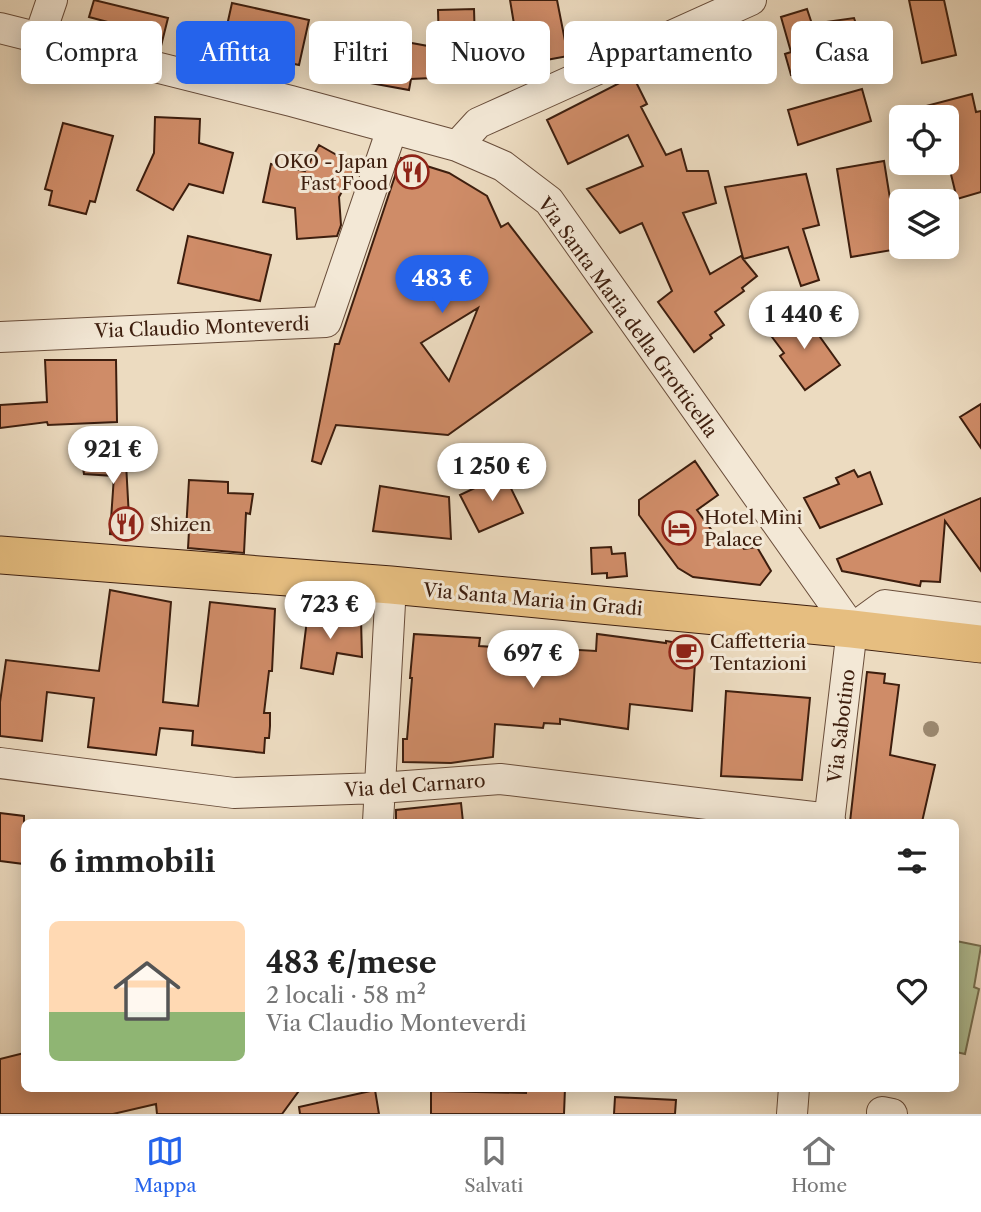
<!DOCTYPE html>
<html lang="it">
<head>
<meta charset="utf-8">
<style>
  body { margin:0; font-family:"Libre Caslon Text",serif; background:#f2f2f2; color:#222; height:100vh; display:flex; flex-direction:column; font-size:26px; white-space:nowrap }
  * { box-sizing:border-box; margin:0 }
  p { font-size:23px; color:#767676 }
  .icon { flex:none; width:38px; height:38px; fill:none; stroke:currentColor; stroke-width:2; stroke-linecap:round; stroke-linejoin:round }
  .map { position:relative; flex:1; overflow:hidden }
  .sheet { position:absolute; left:21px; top:819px; width:938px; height:273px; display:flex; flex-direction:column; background:#fff; border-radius:10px; box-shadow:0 4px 18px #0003 }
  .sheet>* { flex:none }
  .hud { position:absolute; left:21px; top:21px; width:940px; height:63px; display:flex; gap:14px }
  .buttons { position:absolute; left:889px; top:105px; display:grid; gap:14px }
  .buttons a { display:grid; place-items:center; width:70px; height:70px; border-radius:10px; background:#fff; box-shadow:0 4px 18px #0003; font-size:35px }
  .price { position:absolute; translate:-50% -60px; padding:0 16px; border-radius:24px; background:#fff; color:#222; font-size:23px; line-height:46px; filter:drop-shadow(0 2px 4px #0008) }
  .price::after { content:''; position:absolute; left:50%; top:42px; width:21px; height:16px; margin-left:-10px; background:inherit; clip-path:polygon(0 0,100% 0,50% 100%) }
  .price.on { background:#2563eb; color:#fff }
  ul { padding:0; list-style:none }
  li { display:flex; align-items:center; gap:21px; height:175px; padding:0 28px }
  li+li { border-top:2px solid #e0e0e0 }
  li span { display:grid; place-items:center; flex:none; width:196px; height:140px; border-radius:10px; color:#555 }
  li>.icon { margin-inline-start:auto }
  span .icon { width:84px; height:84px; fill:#fffc; stroke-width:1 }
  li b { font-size:30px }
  h2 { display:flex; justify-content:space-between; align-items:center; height:84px; padding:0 28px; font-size:30px }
  .pill { padding:0 24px; border-radius:10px; background:#fff; box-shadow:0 4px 18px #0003; font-size:24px; line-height:63px }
  .pill.on { background:#2563eb; color:#fff }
  .menu { display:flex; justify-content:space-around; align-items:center; height:98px; border-top:2px solid #e0e0e0; background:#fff; font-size:19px; color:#767676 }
  .menu a { display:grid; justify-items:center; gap:4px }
  .menu .on { color:#2563eb }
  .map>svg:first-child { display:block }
  .green { fill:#b4c195; stroke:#787052; stroke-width:2 }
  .building { fill:#cf8c68; stroke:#3d1e0e; stroke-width:2; fill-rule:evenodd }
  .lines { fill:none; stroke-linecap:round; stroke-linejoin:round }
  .minor-casing { stroke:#694d3a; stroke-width:32 }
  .major-casing { stroke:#3d1e0e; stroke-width:39 }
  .minor { stroke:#f3e8d6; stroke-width:30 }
  .major { stroke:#e6be80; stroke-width:37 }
  .tree { fill:#9c8a71 }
  .labels { text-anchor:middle; stroke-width:6; stroke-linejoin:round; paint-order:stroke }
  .poi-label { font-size:19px; fill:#3d1e0e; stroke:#f3e8d6; text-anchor:start }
  .street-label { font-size:19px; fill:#3d1e0e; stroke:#f3e8d6 }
</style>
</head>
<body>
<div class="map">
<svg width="981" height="1114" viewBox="0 0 981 1114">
  <rect width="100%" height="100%" fill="#ecdbc0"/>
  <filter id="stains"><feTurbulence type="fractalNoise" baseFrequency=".00286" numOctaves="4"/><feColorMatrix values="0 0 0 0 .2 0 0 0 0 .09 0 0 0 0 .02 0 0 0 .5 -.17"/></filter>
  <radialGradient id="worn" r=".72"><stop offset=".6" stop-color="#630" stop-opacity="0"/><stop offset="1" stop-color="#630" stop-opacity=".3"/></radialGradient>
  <path class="green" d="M956,941L981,946L974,987L979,989L965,1054L956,1052Z"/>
  <path class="building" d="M94,0L168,18L160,50L116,39L119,25L89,17Z
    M510,0H557L568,56L530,63L529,59L520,60Z
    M909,0H944L956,55L922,63Z
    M232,3L309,20L299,65L222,48Z
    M474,9L476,76L411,79L409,90L337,77L346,31L439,48L438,10Z
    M807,9L812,24L854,18L866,53L791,75L785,54L791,52L781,17Z
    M747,27L759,57L748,74L730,81L726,71L711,77L705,65L701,67L693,45L728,30L730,34Z
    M633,76L647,104L641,107L666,155L681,149L687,171H708L716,203L683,213L710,274L741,256L743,258L725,187L806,174L819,225L803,229L819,280L801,286L788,247L743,259L757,276L742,288L744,291L715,312L724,325L710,335L712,338L694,352L658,302L672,291L642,223L620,233L587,189L643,166L628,135L568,164L547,120Z
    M862,89L871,121L798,145L788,110Z
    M972,94L976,112L981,111V192L957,199L947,158V117H907V111Z
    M155,117L200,119L199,143L233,153L223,193L189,184L173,210L137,190L154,153Z
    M63,123L113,136L95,202L90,201L86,214L49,205L52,191L45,189Z
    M319,145L356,166L339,197L341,225L337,236L297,239L295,208L263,202L271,164L305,171Z
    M401,158L449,173L487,196L501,227L508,223L592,332L448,435L336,425L321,464L312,461L335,344H339ZM478,308L449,381L421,343Z
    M884,161L898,249L851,257L837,169Z
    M188,236L271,255L260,301L178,283Z
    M798,312L813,332L815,330L840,365L805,390L780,356L784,353L769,333Z
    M45,360H116L117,422L48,425L47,422L0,428V405L47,402Z
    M981,404V448L960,417Z
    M125,450L126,463L130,536L110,534L114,476L84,474L81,457Z
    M695,461L718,495L697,510L721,543L729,536L731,539L735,537L744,549L757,547L771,571L760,585L693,577L678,568L639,515V500Z
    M854,470L858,477L870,472L882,504L820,528L804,498L839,484L836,478Z
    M504,474L523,513L479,532L460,495Z
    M189,480L228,482V493L253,494L250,514L246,513L244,553L188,548L189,531H186Z
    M380,486L449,497L451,539L373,531Z
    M981,498V571L945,521L940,582L921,581L920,586L842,571L837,559Z
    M611,547L612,554L625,553L627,576L607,578V573L592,574L591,548Z
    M110,590L171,602L163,702L198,706L210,602L275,609L272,671H269L264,713H270V726L269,738H265L264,753L192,745L193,731L160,728L156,755L88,747L94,698L47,692L42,741L0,736V702L6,660L99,671Z
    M308,612L361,619L362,657L337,653L333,674L301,668Z
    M414,634L480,638L479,646L543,650V648L596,651L597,634L666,643V641L696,646L692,711L630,704L628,729L560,719V724L544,723L543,728L495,724L493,757L451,763L403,762V739H407L412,678H410Z
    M867,672L885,674L884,683L899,685L890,755L935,765L922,822H850Z
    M726,691L810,698L802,780L721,776Z
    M461,803L463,822H396V810Z
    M0,813L24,816V864L0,861Z
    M24,1053V1088H301L282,1114H157L156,1104L113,1114H0V1059Z
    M526,1088H565L564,1114H431V1091L526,1093Z
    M375,1090L379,1114H300L299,1107Z
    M615,1097L676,1100L675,1114H614Z"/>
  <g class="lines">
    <defs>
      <path id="minor" d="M0,28L291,101L457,146L503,166L549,201L852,629
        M39,38L52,0
        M457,146L478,123L751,0
        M0,337L326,322L392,129
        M852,629L885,605L981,618
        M0,763L234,793L380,788L500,779L830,819
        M378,822L391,585
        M829,822L852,629
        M882,1112L892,1114
        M792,1114L794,1088"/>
      <path id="major" d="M0,555L391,585L852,629L981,644"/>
    </defs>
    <use href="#minor" class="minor-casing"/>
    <use href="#major" class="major-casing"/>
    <use href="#minor" class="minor"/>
    <use href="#major" class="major"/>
  </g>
  <circle class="tree" cx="931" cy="729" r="8"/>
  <defs>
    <symbol id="restaurant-ring" viewBox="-11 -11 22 22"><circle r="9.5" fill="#f3e8d6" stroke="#8f2418" stroke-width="1.5"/><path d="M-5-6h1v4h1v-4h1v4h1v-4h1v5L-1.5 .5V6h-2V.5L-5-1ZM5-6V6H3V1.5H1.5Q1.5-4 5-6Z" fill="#8f2418"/></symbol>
    <symbol id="hotel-ring" viewBox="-11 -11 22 22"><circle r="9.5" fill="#f3e8d6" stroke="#8f2418" stroke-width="1.5"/><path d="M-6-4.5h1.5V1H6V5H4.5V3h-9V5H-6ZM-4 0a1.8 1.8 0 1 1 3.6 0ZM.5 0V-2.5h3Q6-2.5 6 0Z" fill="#8f2418"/></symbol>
    <symbol id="cafe-ring" viewBox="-11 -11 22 22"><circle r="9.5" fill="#f3e8d6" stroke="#8f2418" stroke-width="1.5"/><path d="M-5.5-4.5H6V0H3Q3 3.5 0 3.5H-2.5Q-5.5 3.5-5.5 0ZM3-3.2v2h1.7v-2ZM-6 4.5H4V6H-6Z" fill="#8f2418"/></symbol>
  </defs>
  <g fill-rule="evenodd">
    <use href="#restaurant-ring" x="393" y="153" width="38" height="38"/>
    <use href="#restaurant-ring" x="107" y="505" width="38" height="38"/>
    <use href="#hotel-ring" x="660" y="509" width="38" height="38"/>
    <use href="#cafe-ring" x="667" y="633" width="38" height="38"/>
  </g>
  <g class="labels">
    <g class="poi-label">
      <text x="388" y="168" text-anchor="end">OKO - Japan<tspan x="388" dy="22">Fast Food</tspan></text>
      <text x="704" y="524">Hotel Mini<tspan x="704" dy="22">Palace</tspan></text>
      <text x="150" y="531">Shizen</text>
      <text x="710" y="648">Caffetteria<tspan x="710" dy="22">Tentazioni</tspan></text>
    </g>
    <g class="street-label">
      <text transform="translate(628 317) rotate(54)" y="7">Via Santa Maria della Grotticella</text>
      <text transform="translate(202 327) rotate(-2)" y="7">Via Claudio Monteverdi</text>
      <text transform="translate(533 599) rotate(5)" y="7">Via Santa Maria in Gradi</text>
      <text transform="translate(841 726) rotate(-83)" y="7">Via Sabotino</text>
      <text transform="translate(415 785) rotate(-4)" y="7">Via del Carnaro</text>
    </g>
  </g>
  <rect width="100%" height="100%" filter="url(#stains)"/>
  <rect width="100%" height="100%" fill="url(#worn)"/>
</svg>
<div class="buttons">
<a><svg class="icon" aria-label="locate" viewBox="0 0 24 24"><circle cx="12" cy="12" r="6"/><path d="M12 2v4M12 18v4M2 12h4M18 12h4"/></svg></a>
<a><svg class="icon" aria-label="layers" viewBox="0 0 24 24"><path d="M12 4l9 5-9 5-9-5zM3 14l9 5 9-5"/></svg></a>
</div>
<b class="price on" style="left:442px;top:315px">483 €</b>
<b class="price" style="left:804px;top:351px">1 440 €</b>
<b class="price" style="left:113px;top:486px">921 €</b>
<b class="price" style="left:492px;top:503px">1 250 €</b>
<b class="price" style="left:330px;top:641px">723 €</b>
<b class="price" style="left:533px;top:690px">697 €</b>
<div class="hud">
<a class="pill">Compra</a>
<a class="pill on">Affitta</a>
<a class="pill">Filtri</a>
<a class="pill">Nuovo</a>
<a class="pill">Appartamento</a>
<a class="pill">Casa</a>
</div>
<section class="sheet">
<h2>6 immobili<svg class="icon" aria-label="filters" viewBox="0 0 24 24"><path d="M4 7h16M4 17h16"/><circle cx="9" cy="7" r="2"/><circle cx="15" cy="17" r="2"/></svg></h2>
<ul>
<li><span style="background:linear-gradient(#ffd9b3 65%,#8fb573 0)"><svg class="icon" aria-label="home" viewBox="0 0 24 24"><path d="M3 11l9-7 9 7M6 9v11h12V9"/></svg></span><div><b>483 €/mese</b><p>2 locali · 58 m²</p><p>Via Claudio Monteverdi</p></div><svg class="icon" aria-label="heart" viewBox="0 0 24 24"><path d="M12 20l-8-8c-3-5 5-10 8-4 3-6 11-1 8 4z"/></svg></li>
</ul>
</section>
</div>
<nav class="menu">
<a class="on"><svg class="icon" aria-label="map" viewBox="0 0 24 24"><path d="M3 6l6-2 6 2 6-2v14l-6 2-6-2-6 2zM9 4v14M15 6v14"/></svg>Mappa</a>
<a><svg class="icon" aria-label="saved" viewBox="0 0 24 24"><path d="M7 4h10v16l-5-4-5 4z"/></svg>Salvati</a>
<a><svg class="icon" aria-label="home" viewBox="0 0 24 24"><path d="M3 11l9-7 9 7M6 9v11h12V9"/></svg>Home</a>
</nav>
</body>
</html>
